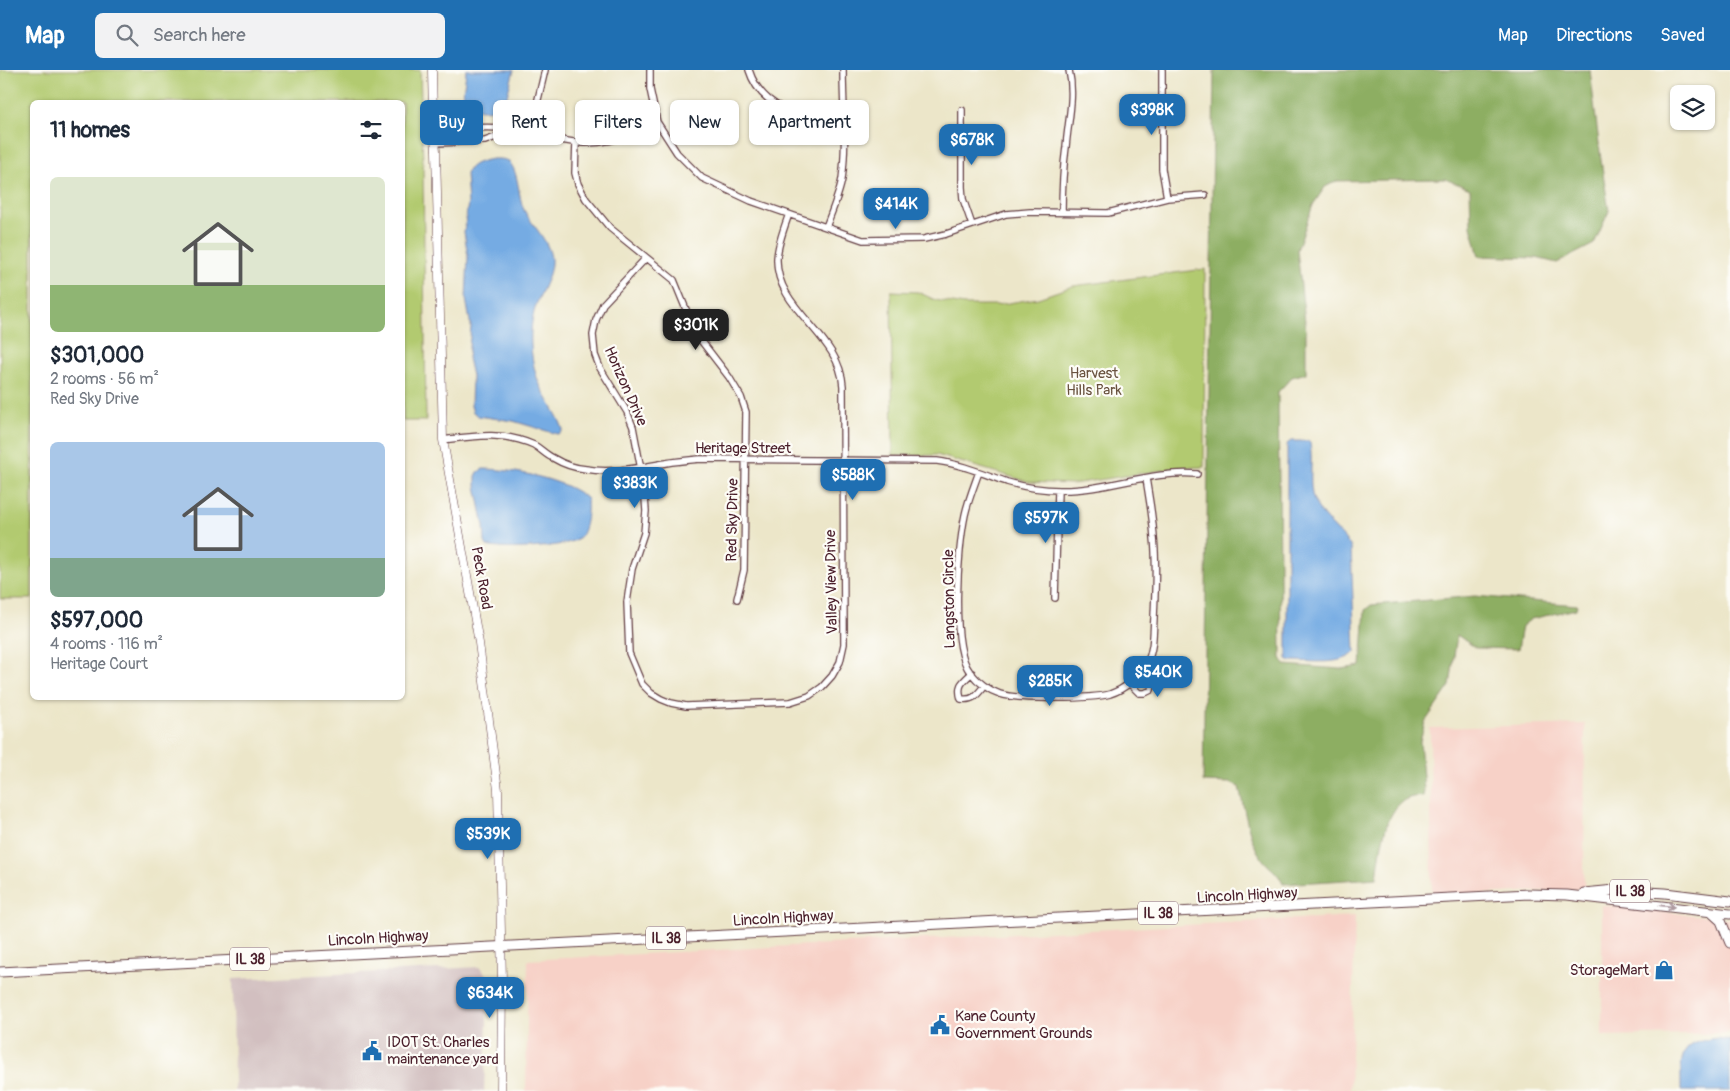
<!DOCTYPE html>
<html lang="en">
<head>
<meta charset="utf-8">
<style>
  body { margin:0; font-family:Pangolin,sans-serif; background:#f2f2f3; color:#1f2937; height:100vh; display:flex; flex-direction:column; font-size:19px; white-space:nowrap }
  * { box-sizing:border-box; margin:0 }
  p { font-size:16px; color:#747a83 }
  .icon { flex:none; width:28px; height:28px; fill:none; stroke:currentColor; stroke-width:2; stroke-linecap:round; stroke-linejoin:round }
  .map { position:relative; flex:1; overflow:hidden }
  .panel { position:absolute; left:30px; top:30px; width:375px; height:600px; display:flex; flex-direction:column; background:#fff; border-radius:8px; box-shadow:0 1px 4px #0004 }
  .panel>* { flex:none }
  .banner { position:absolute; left:420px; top:30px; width:475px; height:45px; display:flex; gap:10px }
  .controls { position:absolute; left:1670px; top:15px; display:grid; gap:10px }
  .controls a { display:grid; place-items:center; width:45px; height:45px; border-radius:8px; background:#fff; box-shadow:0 1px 4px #0004; font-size:25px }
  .price { position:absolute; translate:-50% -42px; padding:0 11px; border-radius:10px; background:#1f6fb2; color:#fff; font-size:16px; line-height:32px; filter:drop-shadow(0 1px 2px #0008) }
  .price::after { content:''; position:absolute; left:50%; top:30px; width:15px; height:11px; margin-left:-8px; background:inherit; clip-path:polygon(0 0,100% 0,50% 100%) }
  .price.active { background:#222; color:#fff }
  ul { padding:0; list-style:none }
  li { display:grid; align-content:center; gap:10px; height:265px; padding:0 20px }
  li span { display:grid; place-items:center; height:155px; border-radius:8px; color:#555 }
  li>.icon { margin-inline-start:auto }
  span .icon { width:90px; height:90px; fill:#fffc; stroke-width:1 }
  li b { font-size:21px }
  h2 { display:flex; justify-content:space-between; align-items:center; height:60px; padding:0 20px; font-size:21px }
  .pill { padding:0 18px; border-radius:8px; background:#fff; box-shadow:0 1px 4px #0004; font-size:18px; line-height:45px }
  .pill.active { background:#1f6fb2; color:#fff }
  header { display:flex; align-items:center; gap:30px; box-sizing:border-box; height:70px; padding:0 25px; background:#1f6fb2; color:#fff }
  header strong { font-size:24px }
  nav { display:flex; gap:28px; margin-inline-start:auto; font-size:18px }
  .search { width:350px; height:45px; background:#f2f2f3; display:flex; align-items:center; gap:12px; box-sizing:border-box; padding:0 18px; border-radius:8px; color:#747a83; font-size:19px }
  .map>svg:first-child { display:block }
  .built { fill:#f7d1c7 }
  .industrial { fill:#d2bfc0 }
  .green { fill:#b2ca6f; stroke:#7e744d }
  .forest { fill:#8dae62; stroke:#6c6646 }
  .water { fill:#74abe3; stroke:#5f6587 }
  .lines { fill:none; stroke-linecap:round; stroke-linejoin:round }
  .street-casing { stroke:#623d43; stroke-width:8 }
  .secondary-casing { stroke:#623d43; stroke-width:9 }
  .primary-casing { stroke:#623d43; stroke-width:11 }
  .street { stroke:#fff; stroke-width:5.5 }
  .secondary { stroke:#fff; stroke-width:8 }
  .primary { stroke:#fff; stroke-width:9 }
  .oneway { stroke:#ae9aa0 }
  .labels { text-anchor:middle; stroke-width:4.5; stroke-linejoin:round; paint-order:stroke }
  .shield { fill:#fdfcf7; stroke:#806168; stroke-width:1 }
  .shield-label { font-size:14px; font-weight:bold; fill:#4a1f2b }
  .park-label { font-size:15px; fill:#69523f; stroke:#fdfcf7 }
  .street-label { font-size:15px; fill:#4a1f2b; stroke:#fdfcf7 }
  .poi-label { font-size:15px; fill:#4a1f2b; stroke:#fdfcf7; text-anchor:start }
</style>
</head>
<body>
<header>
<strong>Map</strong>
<div class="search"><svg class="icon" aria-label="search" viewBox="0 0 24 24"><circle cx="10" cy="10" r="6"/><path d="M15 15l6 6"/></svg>Search here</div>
<nav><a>Map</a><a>Directions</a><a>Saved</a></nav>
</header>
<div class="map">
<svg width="1730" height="1021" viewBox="0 0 1730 1021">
  <rect width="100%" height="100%" fill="#fdfcf7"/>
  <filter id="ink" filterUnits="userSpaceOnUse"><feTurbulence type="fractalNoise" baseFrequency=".02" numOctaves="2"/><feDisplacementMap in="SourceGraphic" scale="10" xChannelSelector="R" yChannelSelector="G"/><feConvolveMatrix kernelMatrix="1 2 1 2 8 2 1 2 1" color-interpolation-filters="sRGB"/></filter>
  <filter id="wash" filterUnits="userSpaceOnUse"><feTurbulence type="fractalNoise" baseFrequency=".0096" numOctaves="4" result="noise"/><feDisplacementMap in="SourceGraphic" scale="20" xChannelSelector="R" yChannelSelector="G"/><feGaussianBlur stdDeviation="1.12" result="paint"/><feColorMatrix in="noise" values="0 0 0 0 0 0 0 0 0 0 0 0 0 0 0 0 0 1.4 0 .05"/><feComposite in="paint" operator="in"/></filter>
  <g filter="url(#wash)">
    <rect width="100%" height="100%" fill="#ece6c9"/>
    <path class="built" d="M1585,654L1584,819L1432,826L1430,658Z
      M1602,835L1730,849V963L1602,966Z
      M1355,846L1350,1021H526L528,890Z"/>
    <path class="industrial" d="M480,897L487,906V953L484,1021H234L233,909Z"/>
    <path class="green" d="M0,0H420L423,94L426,351H403L402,32H32V529H0Z
      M1205,199L1204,397L1177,398L1072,414L1029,412L937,385L893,386L891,221L918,222L935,230L964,235H997L1038,228L1073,216Z"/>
    <path class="forest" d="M1214,0H1590L1601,90L1609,141L1594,174L1557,193L1536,188L1479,186L1471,156L1470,119L1445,109L1337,111L1325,117L1313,135L1297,180L1306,261V303L1292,307L1278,322L1281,588L1285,595L1341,599L1361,596L1365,540L1371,535L1475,526L1577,535L1576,539L1531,549L1522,556L1518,579L1476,578L1457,565L1450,616L1425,652L1420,671L1424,720L1423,727C1384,721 1381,782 1377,808L1283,814C1279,802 1267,797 1261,787C1249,771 1244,737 1239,717L1230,713L1203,712Z"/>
    <path class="water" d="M466,0H514L507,26L500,39L482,40L465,37C460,27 466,11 466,0Z
      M492,89C498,89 506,88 510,93C519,103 518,127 524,140C533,157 553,174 551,194C550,206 543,219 538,230C529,252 529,277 535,301C540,322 556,339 563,359L561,363L557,364L513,351L478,346L473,342L471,336L472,306L468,288L471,257L466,229L468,186L464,162L468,133L466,104C470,93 482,91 492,89Z
      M1291,371H1308L1310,373C1313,390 1309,407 1312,424C1317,446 1340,460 1351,477L1355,582C1343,596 1309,591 1291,591L1287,589V374Z
      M483,399C510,399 567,409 587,429C588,439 587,458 580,467C571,478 500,481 487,476L485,472L484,456L476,416V406L478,402Z
      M1717,968L1730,970V1021H1681C1681,987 1677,973 1717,968Z"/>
  </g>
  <g filter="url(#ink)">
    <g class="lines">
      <defs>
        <path id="street" d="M650,0V19L657,52L677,83L702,108L751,131L863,170L924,169L946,164L1006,144L1030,142L1108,143L1167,128L1205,125
          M749,0C756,23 776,40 800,43C814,45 829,43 843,43
          M1162,0V99L1167,128
          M962,40V117L963,129L972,155
          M434,59C461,59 489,55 515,59C531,62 546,67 561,70C597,78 625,69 657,52
          M530,63L545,0
          M576,72L575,103L578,114L586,129L610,158L674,210L696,264L729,307L741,327L746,342L744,500L737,529
          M435,73L485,71L515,60
          M1062,142C1062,120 1063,99 1066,77C1068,51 1075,26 1069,0
          M826,157C832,141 839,125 842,109C847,73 843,36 843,0
          M646,188L603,234L596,250L593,265L595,285L600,298L627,342L633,357L644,415L646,441L644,463L632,499L627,532L629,583L642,614L651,623L661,629L671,633L686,636L790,632L809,626L822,617L832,606L840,592L844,574L843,316C840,264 775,240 777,188C778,173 784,158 789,144
          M443,370C474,366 504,361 534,375C541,379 546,385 553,388C563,394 574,398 586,399C612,404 640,397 666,393C677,391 689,390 700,389L937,391C961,394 984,404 1007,412C1024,417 1042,420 1060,420C1106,421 1151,400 1197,404
          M979,402C974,416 968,431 965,445C958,478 950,576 970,602C978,612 988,620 1000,624C1018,630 1092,629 1110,624C1125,619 1139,607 1147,593C1154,579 1153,563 1154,548C1155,522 1157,494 1154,468C1153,448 1149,428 1146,408
          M1055,528L1058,420
          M972,603C962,612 957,615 961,629C973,631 977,625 984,616
          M1130,614L1139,623H1145L1151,620C1154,610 1149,606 1141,600"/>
        <path id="secondary" d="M432,0L433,46L436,81L443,370L479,573L498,720L502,912L501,1021"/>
        <path id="primary" d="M1584,823L1615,820L1665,823L1730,831
          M1711,842L1721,851L1730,873
          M0,902L1529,824L1567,825L1730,844"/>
      </defs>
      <use href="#street" class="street-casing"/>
      <use href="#secondary" class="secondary-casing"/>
      <use href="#primary" class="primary-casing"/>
      <use href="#street" class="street"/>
      <use href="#secondary" class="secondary"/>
      <use href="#primary" class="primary"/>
    </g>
    <defs><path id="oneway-shaft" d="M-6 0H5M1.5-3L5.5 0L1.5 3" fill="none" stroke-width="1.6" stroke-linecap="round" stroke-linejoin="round" transform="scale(1.25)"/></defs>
    <use class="oneway" href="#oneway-shaft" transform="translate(1667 836) rotate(6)"/>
  </g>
  <defs>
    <symbol id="shop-bare" viewBox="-9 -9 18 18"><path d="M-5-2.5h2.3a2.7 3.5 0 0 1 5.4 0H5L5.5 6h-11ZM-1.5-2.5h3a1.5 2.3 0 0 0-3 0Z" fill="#1f6fb2" stroke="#fdfcf7" stroke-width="2.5" paint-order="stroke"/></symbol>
    <symbol id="civic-bare" viewBox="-9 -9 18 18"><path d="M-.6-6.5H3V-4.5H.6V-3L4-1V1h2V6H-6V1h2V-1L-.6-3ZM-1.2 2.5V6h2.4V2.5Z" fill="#1f6fb2" stroke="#fdfcf7" stroke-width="2.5" paint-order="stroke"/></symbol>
  </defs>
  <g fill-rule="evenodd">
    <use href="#shop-bare" x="1650" y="886" width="28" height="28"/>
    <use href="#civic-bare" x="926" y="941" width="28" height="28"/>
    <use href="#civic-bare" x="358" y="967" width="28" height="28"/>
  </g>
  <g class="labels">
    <g class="shield">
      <rect x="1610" y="809.5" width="40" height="23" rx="4"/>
      <rect x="1138" y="831.5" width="40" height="23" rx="4"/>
      <rect x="646" y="856.5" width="40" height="23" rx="4"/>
      <rect x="230" y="877.5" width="40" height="23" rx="4"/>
    </g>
    <g class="shield-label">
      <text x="1630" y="826">IL 38</text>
      <text x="1158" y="848">IL 38</text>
      <text x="666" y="873">IL 38</text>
      <text x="250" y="894">IL 38</text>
    </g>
    <g class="park-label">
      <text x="1094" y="308">Harvest<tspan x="1094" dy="17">Hills Park</tspan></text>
    </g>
    <g class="street-label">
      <text transform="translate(626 316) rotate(66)" y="5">Horizon Drive</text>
      <text x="743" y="383">Heritage Street</text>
      <text transform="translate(732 450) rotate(-89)" y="5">Red Sky Drive</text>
      <text transform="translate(482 508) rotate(80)" y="5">Peck Road</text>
      <text transform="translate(831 512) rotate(-91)" y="5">Valley View Drive</text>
      <text transform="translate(949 529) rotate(-91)" y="5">Langston Circle</text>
      <text transform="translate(1247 825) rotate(-3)" y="5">Lincoln Highway</text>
      <text transform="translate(783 848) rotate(-3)" y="5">Lincoln Highway</text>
      <text transform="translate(378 868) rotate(-3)" y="5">Lincoln Highway</text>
    </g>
    <g class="poi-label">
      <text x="1649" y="905" text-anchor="end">StorageMart</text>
      <text x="955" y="951">Kane County<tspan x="955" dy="17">Government Grounds</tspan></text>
      <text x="387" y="977">IDOT St. Charles<tspan x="387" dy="17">maintenance yard</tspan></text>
    </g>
  </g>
</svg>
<div class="controls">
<a><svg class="icon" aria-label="layers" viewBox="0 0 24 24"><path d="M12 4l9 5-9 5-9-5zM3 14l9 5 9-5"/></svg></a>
</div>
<b class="price" style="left:1152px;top:66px">$398K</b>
<b class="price" style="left:972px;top:96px">$678K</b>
<b class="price" style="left:896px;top:160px">$414K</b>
<b class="price active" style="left:696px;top:281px">$301K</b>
<b class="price" style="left:853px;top:431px">$588K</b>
<b class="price" style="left:635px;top:439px">$383K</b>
<b class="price" style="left:1046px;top:474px">$597K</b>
<b class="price" style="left:1158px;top:628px">$540K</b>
<b class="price" style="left:1050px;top:637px">$285K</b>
<b class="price" style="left:488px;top:790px">$539K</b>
<b class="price" style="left:490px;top:949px">$634K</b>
<div class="banner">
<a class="pill active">Buy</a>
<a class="pill">Rent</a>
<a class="pill">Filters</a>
<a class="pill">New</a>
<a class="pill">Apartment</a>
</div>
<section class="panel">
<h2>11 homes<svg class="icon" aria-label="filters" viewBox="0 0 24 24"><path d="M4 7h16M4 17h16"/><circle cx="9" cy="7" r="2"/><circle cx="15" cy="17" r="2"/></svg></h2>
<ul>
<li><span style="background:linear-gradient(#dfe7d0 70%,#8fb573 0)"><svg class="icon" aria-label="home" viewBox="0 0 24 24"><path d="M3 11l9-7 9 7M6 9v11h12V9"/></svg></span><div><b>$301,000</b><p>2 rooms · 56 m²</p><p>Red Sky Drive</p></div></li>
<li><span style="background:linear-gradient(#a9c7e8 75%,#7fa58c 0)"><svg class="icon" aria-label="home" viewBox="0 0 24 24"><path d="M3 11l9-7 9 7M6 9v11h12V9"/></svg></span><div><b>$597,000</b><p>4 rooms · 116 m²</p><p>Heritage Court</p></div></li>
</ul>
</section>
</div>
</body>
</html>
